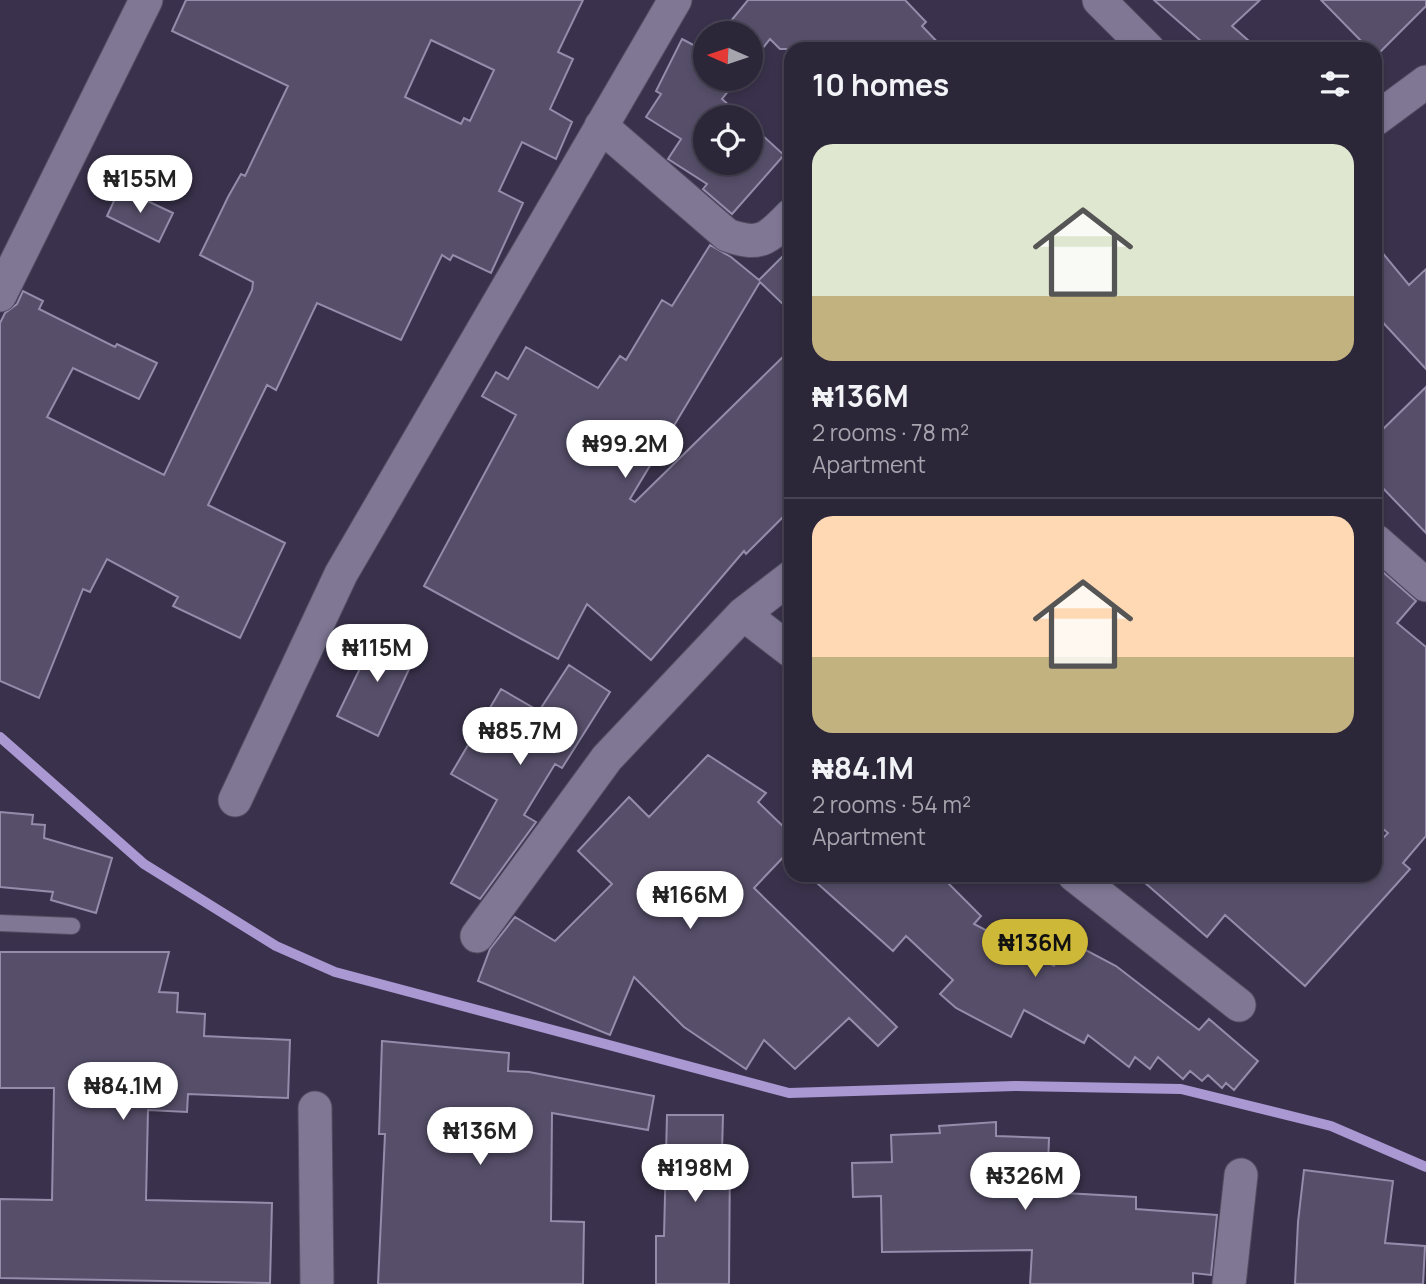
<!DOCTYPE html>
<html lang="en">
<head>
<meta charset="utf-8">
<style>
  body { margin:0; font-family:Manrope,sans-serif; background:#383244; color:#f1f3f6; height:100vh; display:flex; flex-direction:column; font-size:26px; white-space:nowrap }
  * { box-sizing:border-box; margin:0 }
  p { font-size:23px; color:#a6a5ae }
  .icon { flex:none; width:38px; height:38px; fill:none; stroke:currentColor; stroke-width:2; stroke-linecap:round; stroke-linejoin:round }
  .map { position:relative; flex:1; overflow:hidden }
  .panel { position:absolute; left:784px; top:42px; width:598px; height:840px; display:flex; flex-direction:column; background:#2c2639; border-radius:21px; box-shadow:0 4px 10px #0003,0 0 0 2px #484353 }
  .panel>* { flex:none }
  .needle { width:46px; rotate:273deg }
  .fabs { position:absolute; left:693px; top:21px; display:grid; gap:14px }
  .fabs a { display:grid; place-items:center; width:70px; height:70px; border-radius:50%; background:#2c2639; box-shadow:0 4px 10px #0003,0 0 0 2px #484353; font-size:35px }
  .price { position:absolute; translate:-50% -60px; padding:0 16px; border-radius:24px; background:#fff; color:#222; font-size:23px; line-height:46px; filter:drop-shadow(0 2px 4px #0008) }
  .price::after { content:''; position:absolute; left:50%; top:42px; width:21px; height:16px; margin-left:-10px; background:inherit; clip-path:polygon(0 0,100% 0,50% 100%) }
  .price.active { background:#ceb837; color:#111 }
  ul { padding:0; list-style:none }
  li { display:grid; align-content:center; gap:14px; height:371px; padding:0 28px }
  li+li { border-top:2px solid #484353 }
  li span { display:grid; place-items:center; height:217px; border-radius:21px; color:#555 }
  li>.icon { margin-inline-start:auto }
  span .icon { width:126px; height:126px; fill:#fffc; stroke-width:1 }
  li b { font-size:30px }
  h2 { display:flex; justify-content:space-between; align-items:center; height:84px; padding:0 28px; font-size:30px }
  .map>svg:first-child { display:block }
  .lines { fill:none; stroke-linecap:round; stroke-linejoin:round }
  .stream { stroke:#aa98d3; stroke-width:10 }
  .building { fill:#574f6a; stroke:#948caa; stroke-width:2; fill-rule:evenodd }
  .service-casing { stroke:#534d62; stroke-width:18 }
  .minor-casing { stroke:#534d62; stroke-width:35 }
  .service { stroke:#7f7794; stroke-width:16 }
  .minor { stroke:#7f7794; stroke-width:33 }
</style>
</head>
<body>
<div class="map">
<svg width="1426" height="1284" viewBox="0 0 1426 1284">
  <rect width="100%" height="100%" fill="#3a324c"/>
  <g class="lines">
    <path class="stream" d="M0,737L144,864L276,946L335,972L789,1093L1015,1086L1181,1089L1331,1126L1426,1167"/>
  </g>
  <path class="building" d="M186,0H583L558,52L573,59L550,109L572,122L556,159L522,142L499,191L523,203L491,273L453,255L450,260L442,255L401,340L317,303L276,390L267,385L208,505L285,543L240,638L173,606L178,597L107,559L90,592L83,589L39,698L0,681V323L5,313L17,304L23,291L43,301L39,309L115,347L117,344L157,363L139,399L73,368L47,417L164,475L252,290L253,282L200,255L228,197L241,174L245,176L288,86L172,31ZM431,40L494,70L470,121L464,118L461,124L405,97Z
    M748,0H905L926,22L922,26L944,49H780L770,39L751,63V33H721Z
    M1154,0H1260L1232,26L1258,49H1210Z
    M1321,0H1426V6L1376,56V49H1369Z
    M682,39L705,51V79H738L722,99L742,117H705V163H751V125L784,155L732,214L703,189L707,184L668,159L681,139L646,117L661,94L656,91Z
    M120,188L173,213L159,242L107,216Z
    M710,245L731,257L759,280L791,248V312L760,282L630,499L635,502L791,349V509L746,554L744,551L651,660L587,604L558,659L424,586L516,415L482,396L496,372L508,379L526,347L598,388L620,356L626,360L662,300L672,306Z
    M1376,245L1409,285L1426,269V369L1376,315Z
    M1426,387V533L1376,481V436Z
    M1376,566L1416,601L1397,623L1426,647V836L1403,863L1410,869L1305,986L1225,915L1207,937L1136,875H1376V839L1379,842L1388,833L1376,823Z
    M377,633L417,652L378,736L337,716Z
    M569,665L610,692L562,768L555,764L524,815L536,822L480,899L451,883L497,800L451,774L501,689L539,711Z
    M708,755L766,793L758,802L791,834V849L754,888L897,1027L878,1046L849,1018L795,1069L764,1040L746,1069L684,1027L634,977L610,1035L478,981L490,949L515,917L555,941L612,884L578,851L629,797L649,817Z
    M0,812L33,815L32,824L45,825L44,838L112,858L96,913L51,900L53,892L0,887Z
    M808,875H940L981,916L974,924L1054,966L1067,940L1116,966L1199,1030L1209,1019L1258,1061L1234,1090L1226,1083L1222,1088L1208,1075L1202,1081L1190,1071L1183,1079L1158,1057L1150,1069L1135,1057L1129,1067L1088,1035L1084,1043L1024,1010L1011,1037L956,1008L940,994L953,980L906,936L893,951Z
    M0,952H169L159,992L178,993L177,1012L205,1014L204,1036L290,1040L288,1098L188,1094L187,1112L148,1110L146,1200L272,1203L270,1283L0,1278V1199L52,1200L54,1088H0Z
    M382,1041L509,1053L508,1071L529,1072L654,1096L648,1130L552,1113L551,1221L584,1222L583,1284H378L385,1134H379Z
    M667,1115H723L722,1152H730L729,1284H656V1236H664Z
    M996,1122V1136L1049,1138L1047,1192L1136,1197V1209L1217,1215L1211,1275L1193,1273V1284H1030L1032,1250L882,1252L881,1196L853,1197L852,1163L892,1162L891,1135L940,1133L939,1126Z
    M1304,1170L1393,1181L1385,1243L1425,1246L1423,1284H1295L1298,1222Z"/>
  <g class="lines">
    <defs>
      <path id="service" d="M0,923L72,926"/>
      <path id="minor" d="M1099,0L1148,49
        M1376,119L1426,82
        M601,126L727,235C760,247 768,239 791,215
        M0,295L146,0
        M1376,541L1426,585
        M743,614L791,651
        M235,800L341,574L675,0
        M1074,875L1239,1005
        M477,936L607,758L743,614L791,577
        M315,1108L317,1284
        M1229,1284L1241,1175"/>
    </defs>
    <use href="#service" class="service-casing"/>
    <use href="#minor" class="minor-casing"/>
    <use href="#service" class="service"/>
    <use href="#minor" class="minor"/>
  </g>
</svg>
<div class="fabs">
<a><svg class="needle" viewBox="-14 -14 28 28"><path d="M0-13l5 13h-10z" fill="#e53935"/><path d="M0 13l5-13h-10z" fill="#a6a5ae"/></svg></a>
<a><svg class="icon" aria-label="locate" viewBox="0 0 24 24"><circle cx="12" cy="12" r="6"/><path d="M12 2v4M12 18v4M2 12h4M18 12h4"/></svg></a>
</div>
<b class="price" style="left:140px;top:215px">₦155M</b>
<b class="price" style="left:625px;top:480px">₦99.2M</b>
<b class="price" style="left:377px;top:684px">₦115M</b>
<b class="price" style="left:520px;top:767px">₦85.7M</b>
<b class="price" style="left:690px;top:931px">₦166M</b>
<b class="price active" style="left:1035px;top:979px">₦136M</b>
<b class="price" style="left:123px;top:1122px">₦84.1M</b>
<b class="price" style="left:480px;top:1167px">₦136M</b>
<b class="price" style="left:695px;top:1204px">₦198M</b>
<b class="price" style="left:1025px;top:1212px">₦326M</b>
<section class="panel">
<h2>10 homes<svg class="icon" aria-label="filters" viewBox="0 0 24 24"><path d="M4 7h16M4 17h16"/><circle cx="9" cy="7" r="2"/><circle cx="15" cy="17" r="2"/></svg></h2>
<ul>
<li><span style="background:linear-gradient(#dfe7d0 70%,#c2b280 0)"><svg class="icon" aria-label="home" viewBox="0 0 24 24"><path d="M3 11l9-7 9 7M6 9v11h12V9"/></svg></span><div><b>₦136M</b><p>2 rooms · 78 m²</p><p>Apartment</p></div></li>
<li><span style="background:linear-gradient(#ffd9b3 65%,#c2b280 0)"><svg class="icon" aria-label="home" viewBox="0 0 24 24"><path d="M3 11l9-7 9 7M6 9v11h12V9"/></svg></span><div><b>₦84.1M</b><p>2 rooms · 54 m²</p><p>Apartment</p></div></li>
</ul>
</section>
</div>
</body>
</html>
